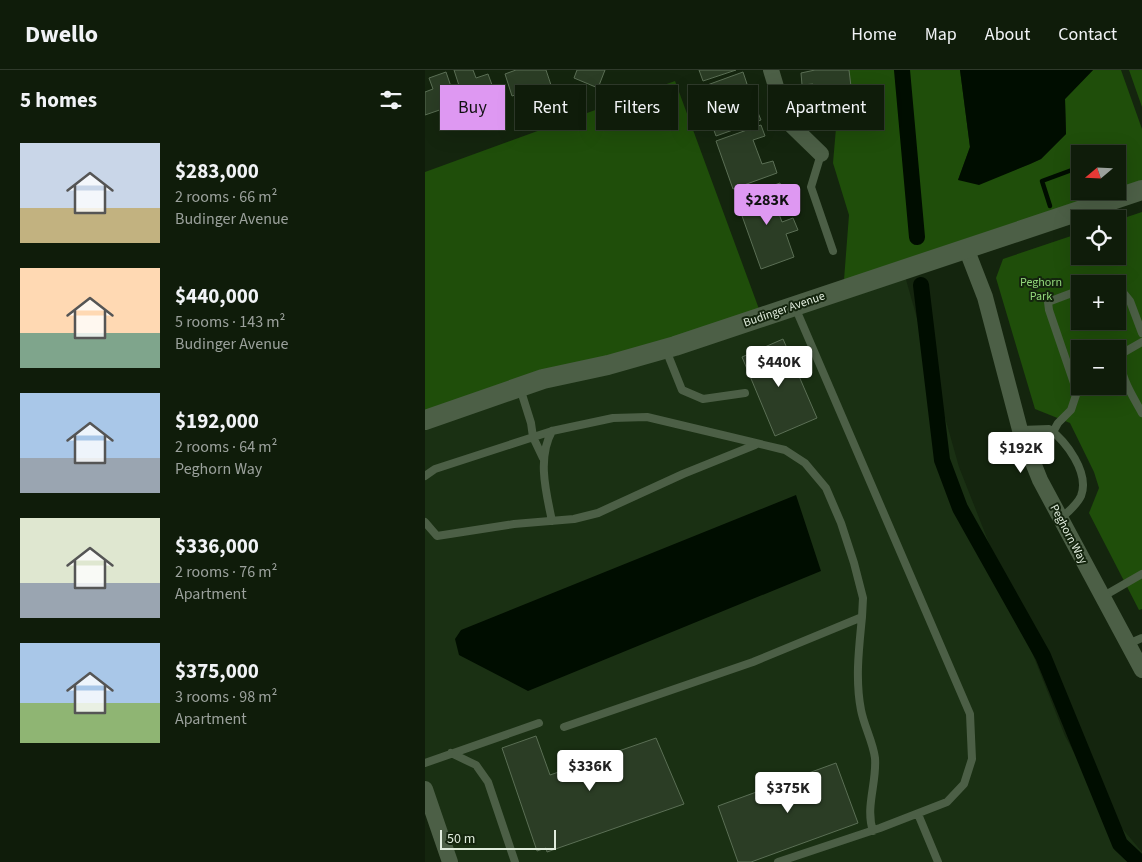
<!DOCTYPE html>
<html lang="en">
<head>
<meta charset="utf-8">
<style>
  body { margin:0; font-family:"Source Sans 3",sans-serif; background:#182513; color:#f1f3f6; height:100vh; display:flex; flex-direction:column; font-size:19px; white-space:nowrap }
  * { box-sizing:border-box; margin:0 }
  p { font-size:16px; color:#9ba19c }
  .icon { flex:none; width:28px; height:28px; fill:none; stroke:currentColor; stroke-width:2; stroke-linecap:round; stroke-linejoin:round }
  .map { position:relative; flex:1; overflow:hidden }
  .sheet { display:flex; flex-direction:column; background:#0f1c0a; width:425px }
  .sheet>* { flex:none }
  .guide { position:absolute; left:15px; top:15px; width:475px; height:45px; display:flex; gap:10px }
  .needle { width:32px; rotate:251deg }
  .buttons { position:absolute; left:646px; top:75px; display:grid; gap:10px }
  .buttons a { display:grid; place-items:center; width:55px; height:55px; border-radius:0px; background:#0f1c0a; box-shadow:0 5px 20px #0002,0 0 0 1px #2f3a2b; font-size:25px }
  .scale { position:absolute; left:15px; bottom:12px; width:116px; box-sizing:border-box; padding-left:5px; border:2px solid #e0ecdd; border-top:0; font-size:14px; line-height:18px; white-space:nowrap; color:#e0ecdd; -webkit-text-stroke:4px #14250e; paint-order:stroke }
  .price { position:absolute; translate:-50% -42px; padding:0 11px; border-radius:5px; background:#fff; color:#222; font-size:16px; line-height:32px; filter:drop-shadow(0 1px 2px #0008) }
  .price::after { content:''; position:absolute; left:50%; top:30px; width:15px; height:11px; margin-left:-8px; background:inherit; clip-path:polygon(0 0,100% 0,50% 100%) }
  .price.current { background:#de98f2; color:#111 }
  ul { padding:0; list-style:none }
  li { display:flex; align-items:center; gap:15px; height:125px; padding:0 20px }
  li span { display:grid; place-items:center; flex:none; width:140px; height:100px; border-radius:0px; color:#555 }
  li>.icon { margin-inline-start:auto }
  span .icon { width:60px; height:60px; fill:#fffc; stroke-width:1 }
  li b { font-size:21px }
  h2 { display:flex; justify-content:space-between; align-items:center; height:60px; padding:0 20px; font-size:21px }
  .chip { padding:0 18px; border-radius:0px; background:#0f1c0a; box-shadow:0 5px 20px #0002,0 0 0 1px #2f3a2b; font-size:18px; line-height:45px }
  .chip.current { background:#de98f2; color:#111 }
  header { display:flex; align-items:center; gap:30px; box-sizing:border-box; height:70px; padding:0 25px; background:#0f1c0a; border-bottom:1px solid #2f3a2b }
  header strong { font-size:24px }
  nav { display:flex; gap:28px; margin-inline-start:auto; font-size:18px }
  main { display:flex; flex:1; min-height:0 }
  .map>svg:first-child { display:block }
  .built { fill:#1a3013 }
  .green { fill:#1f4e0a; fill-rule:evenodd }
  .water { fill:#000d00 }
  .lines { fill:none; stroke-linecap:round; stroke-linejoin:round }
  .stream { stroke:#000d00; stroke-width:4.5 }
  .canal { stroke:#000d00; stroke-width:16 }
  .building { fill:#2b3d25; stroke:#5b6f55 }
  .service { stroke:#4c5f46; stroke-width:8 }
  .minor { stroke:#4c5f46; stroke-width:16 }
  .tertiary { stroke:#4c5f46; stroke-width:20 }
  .labels { text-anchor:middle; stroke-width:4; stroke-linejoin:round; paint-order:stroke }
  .park-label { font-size:12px; fill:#93d97c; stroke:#14250e }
  .street-label { font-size:12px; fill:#e0ecdd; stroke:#14250e }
</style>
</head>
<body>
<header>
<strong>Dwello</strong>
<nav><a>Home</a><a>Map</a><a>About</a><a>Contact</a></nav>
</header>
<main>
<section class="sheet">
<h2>5 homes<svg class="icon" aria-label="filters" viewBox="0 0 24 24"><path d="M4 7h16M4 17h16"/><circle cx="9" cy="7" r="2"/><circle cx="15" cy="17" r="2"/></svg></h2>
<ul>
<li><span style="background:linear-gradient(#c9d6e8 65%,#c2b280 0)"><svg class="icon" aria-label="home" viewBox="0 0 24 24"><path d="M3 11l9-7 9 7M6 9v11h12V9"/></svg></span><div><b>$283,000</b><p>2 rooms · 66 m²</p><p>Budinger Avenue</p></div></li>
<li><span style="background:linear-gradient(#ffd9b3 65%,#7fa58c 0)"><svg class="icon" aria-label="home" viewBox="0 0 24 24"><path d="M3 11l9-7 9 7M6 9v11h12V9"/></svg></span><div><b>$440,000</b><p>5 rooms · 143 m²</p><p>Budinger Avenue</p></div></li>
<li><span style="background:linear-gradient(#a9c7e8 65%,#9aa5b1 0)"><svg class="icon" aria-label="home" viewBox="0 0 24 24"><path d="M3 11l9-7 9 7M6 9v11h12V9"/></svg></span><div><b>$192,000</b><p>2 rooms · 64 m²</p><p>Peghorn Way</p></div></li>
<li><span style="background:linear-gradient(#dfe7d0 65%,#9aa5b1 0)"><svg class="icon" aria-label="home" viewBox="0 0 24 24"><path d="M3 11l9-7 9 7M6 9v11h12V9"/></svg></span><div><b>$336,000</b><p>2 rooms · 76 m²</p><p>Apartment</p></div></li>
<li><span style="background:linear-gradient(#a9c7e8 60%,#8fb573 0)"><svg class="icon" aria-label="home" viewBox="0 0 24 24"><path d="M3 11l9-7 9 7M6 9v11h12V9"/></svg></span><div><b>$375,000</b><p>3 rooms · 98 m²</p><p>Apartment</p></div></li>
</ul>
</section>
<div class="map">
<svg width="717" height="792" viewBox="0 0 717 792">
  <rect width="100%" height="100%" fill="#14250e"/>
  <path class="built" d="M480,206L534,397L640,666L679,737L717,782V792H28L0,710V358L121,317Z"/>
  <path class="green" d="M410,0H535L545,77L533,110L584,102L605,94L616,89L641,64L640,29L668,0H696L717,59V112L693,120L692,84H655V121H688L419,210L424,145L408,93L411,58L421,33Z
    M704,0H717V37Z
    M250,11L334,239L248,268L0,341V102Z
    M717,142V539L714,540L664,443L674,418L669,402L645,353L610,339L571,208L578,189L655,163V186H692L693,150ZM655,214H692V251H655ZM655,279H692V316H655Z"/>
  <path class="water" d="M535,0H668L640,29L641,64L616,89L605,94L554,115L533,110L545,77Z
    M371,425L396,501L103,621L34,585L30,569L36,560Z"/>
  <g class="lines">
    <path class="stream" d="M625,136L617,111L655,97"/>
    <path class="canal" d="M477,0L492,167
      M496,215L517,390L535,438L618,586L695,774L714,792"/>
  </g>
  <path class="building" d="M29,0H48L51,8L63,4L70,23L40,34Z
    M91,0H121L130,27L111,33L106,20L87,26L80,4Z
    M152,0H180L173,18L149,8Z
    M274,0H311L278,11Z
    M390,0H424L428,33L380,39L378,27L390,25L388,14L377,15L376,3Z
    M21,2L32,34L0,45V22L8,19L4,8Z
    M318,2L322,14L310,18L319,43L331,38L336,50L291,66L274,18Z
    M336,55L340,66L328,70L337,94L348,91L352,103L308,119L291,71Z
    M355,113L359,124L348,128L357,152L368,148L373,160L361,164L369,187L336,199L311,129Z
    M358,269L392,348L350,366L317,287Z
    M111,666L125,705L231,668L259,734L122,782L121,778L112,781L77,678Z
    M411,693L433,753L326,792H313L293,736Z"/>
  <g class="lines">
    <path class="service" d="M396,84L386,117L408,181
      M673,214L683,211L690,214
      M692,215L705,231L717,263
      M717,272L696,284C693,304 707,325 717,343
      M241,280L257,320L278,329L320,323
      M95,318L106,353L108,367L118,388
      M595,360L624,359C641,371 665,403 656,426C652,435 643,442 635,449
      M127,361C112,388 121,422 127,451
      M628,362L633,353L646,340L652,322L624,240L623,232L655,220
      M0,406L10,399L127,361L188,348L222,347L360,380L380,393L401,418L416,453L429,493L438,528L437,547L328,592L139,657
      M0,452L12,466L89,454L149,449L173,443L258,404L330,375
      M677,527L717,504
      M437,547C434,578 430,609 436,640C439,656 448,672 450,688C452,713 440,737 448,761
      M703,574L717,568
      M26,683L51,695L63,712L90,792
      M0,693L114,653
      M493,744L513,792
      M353,792L455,758L522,732L539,714L547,689L545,644L370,237"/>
    <path class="minor" d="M346,0L361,50L396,84
      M541,178L560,227L595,360L615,410L717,600
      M0,719L25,792"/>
    <path class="tertiary" d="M0,350L118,309L183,295L250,276L717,120"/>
  </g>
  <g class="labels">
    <g class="park-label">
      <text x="616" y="216">Peghorn<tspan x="616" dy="14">Park</tspan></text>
    </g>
    <g class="street-label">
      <text transform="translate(359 239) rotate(-19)" y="4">Budinger Avenue</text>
      <text transform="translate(644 464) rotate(62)" y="4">Peghorn Way</text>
    </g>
  </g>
</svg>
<div class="buttons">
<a><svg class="needle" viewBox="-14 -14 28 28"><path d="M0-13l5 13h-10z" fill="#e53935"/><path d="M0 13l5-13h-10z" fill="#9ba19c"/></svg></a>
<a><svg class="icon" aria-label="locate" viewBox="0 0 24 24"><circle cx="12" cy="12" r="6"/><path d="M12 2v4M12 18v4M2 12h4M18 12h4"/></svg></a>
<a>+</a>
<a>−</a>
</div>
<div class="scale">50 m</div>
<b class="price current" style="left:342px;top:156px">$283K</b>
<b class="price" style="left:354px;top:318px">$440K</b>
<b class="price" style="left:596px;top:404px">$192K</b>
<b class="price" style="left:165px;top:722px">$336K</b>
<b class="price" style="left:363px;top:744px">$375K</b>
<div class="guide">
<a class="chip current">Buy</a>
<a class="chip">Rent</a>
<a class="chip">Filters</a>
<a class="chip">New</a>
<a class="chip">Apartment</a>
</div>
</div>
</main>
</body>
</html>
